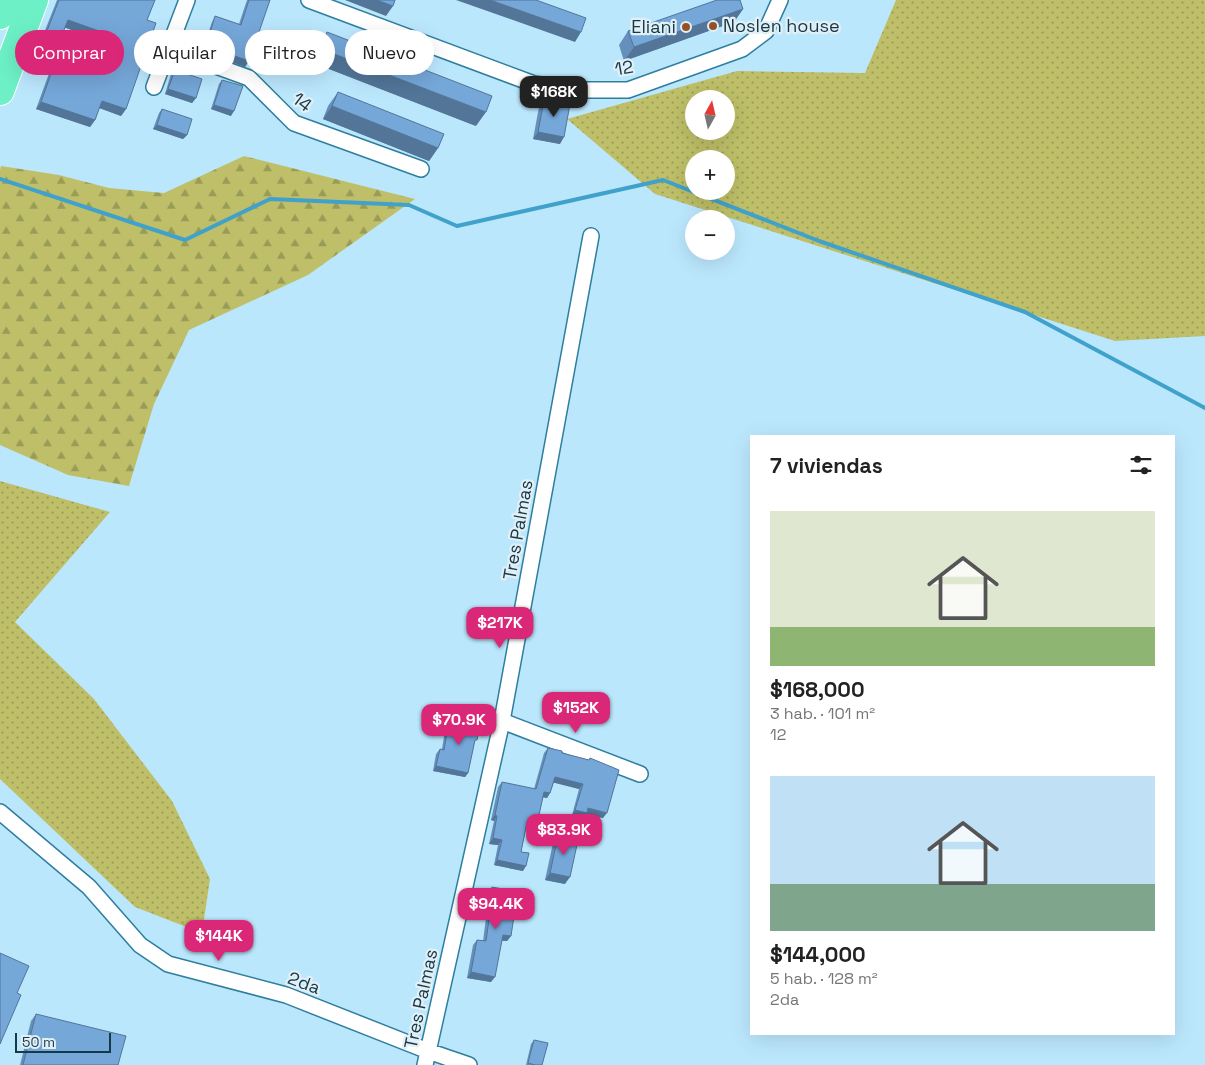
<!DOCTYPE html>
<html lang="es">
<head>
<meta charset="utf-8">
<style>
  body { margin:0; font-family:"Space Grotesk",sans-serif; background:#f2f2f2; color:#222; height:100vh; display:flex; flex-direction:column; font-size:19px; white-space:nowrap }
  * { box-sizing:border-box; margin:0 }
  p { font-size:16px; color:#767676 }
  .icon { flex:none; width:28px; height:28px; fill:none; stroke:currentColor; stroke-width:2; stroke-linecap:round; stroke-linejoin:round }
  .map { position:relative; flex:1; overflow:hidden }
  .panel { position:absolute; left:750px; top:435px; width:425px; height:600px; display:flex; flex-direction:column; background:#fff; border-radius:0px; box-shadow:0 5px 20px #0002 }
  .panel>* { flex:none }
  .banner { position:absolute; left:15px; top:30px; width:475px; height:45px; display:flex; gap:10px }
  .needle { width:32px; rotate:8deg }
  .tools { position:absolute; left:685px; top:90px; display:grid; gap:10px }
  .tools a { display:grid; place-items:center; width:50px; height:50px; border-radius:50%; background:#fff; box-shadow:0 5px 20px #0002; font-size:25px }
  .scale { position:absolute; left:15px; bottom:12px; width:96px; box-sizing:border-box; padding-left:5px; border:2px solid #173846; border-top:0; font-size:14px; line-height:18px; white-space:nowrap; color:#173846; -webkit-text-stroke:4px #e1eff6; paint-order:stroke }
  .price { position:absolute; translate:-50% -42px; padding:0 11px; border-radius:10px; background:#db2777; color:#fff; font-size:16px; line-height:32px; filter:drop-shadow(0 1px 2px #0008) }
  .price::after { content:''; position:absolute; left:50%; top:30px; width:15px; height:11px; margin-left:-8px; background:inherit; clip-path:polygon(0 0,100% 0,50% 100%) }
  .price.on { background:#222; color:#fff }
  ul { padding:0; list-style:none }
  li { display:grid; align-content:center; gap:10px; height:265px; padding:0 20px }
  li span { display:grid; place-items:center; height:155px; border-radius:0px; color:#555 }
  li>.icon { margin-inline-start:auto }
  span .icon { width:90px; height:90px; fill:#fffc; stroke-width:1 }
  li b { font-size:21px }
  h2 { display:flex; justify-content:space-between; align-items:center; height:60px; padding:0 20px; font-size:21px }
  .pill { padding:0 18px; border-radius:22px; background:#fff; box-shadow:0 5px 20px #0002; font-size:18px; line-height:45px }
  .pill.on { background:#db2777; color:#fff }
  .map>svg:first-child { display:block }
  .grass { fill:url(#grass-dots); fill-rule:evenodd }
  .forest { fill:url(#forest-firs) }
  .lines { fill:none; stroke-linecap:round; stroke-linejoin:round }
  .stream { stroke:#40a2cb; stroke-width:4 }
  .street-casing { stroke:#2e7e9e; stroke-width:18 }
  .highway-casing { stroke:#fff; stroke-width:30 }
  .street { stroke:#fff; stroke-width:15 }
  .highway { stroke:#6df0c6; stroke-width:28 }
  .wall { fill:#6590bb }
  .shaded-wall { fill:#527598 }
  .building { fill:#75a7d9; stroke:#527598 }
  .poi-dot { fill:#955026; stroke:#e1eff6; stroke-width:2 }
  .labels { text-anchor:middle; stroke-width:4.5; stroke-linejoin:round; paint-order:stroke }
  .poi-label { font-size:18px; fill:#173846; stroke:#e1eff6; text-anchor:start }
  .street-label { font-size:18px; fill:#173846; stroke:#e1eff6 }
</style>
</head>
<body>
<div class="map">
<svg width="1205" height="1065" viewBox="0 0 1205 1065">
  <defs>
    <pattern id="grass-dots" width="8" height="8" patternUnits="userSpaceOnUse" patternTransform="scale(1.25)"><rect width="8" height="8" fill="#bebf68"/><path d="M2 2h.1M6 6h.1" fill="none" stroke="#999c57" stroke-width="1.8" stroke-linecap="round"/></pattern>
    <pattern id="forest-firs" width="22" height="20" patternUnits="userSpaceOnUse" patternTransform="scale(1.25)"><rect width="22" height="20" fill="#bebf68"/><path d="M5 1l3.5 6h-7zM16 11l3.5 6h-7z" fill="#999c57"/></pattern>
  </defs>
  <rect width="100%" height="100%" fill="#bbe7fd"/>
  <path class="grass" d="M896,0H1205V336L1115,341L655,194L567,119L737,71L865,73ZM694,99H726V131H694ZM694,159H726V191H694Z
    M0,481L110,512L15,622L94,699L172,801L210,879L202,933L135,907L0,779Z"/>
  <path class="forest" d="M244,156L415,199L308,275L189,330L154,404L129,486L68,475L0,445V170L1,166L59,175L109,188L164,193Z"/>
  <g class="lines">
    <path class="stream" d="M0,179L185,240L270,199L409,205L457,226L663,180L819,241L1025,312L1205,408"/>
    <defs>
      <path id="street" d="M309,0L534,84L575,90H628L742,49L766,31L780,0
        M169,49L249,78L294,123L421,169
        M154,87L187,0
        M502,721L640,774
        M0,812L89,887L140,945L168,964L286,995L428,1051L469,1065
        M425,1065L502,721L591,236"/>
      <path id="highway" d="M0,15L5,0
        M0,91L34,0"/>
    </defs>
    <use href="#street" class="street-casing"/>
    <use href="#highway" class="highway-casing"/>
    <use href="#street" class="street"/>
    <use href="#highway" class="highway"/>
  </g>
  <path class="wall" d="M57,0H155L147,20L126,109L121,116L99,108L95,120L90,127L36,109L55,57L59,51L107,67L114,45L65,27L54,49L40,43Z
    M247,0H270L245,67L202,51L212,22L215,16L239,24Z
    M743,9L734,22L624,61L619,45L628,31Z
    M327,32L476,126L311,62L318,46Z
    M175,70L196,98L192,103L165,94L171,74Z
    M222,80L231,116L211,109L219,84Z
    M338,92L438,148L429,161L323,119L328,106Z
    M544,100L560,144L533,139L539,107Z
    M162,109L187,135L183,139L153,129L159,113Z
    M449,720L474,745L468,773L465,777L433,771L436,754L440,749H442L446,724Z
    M548,748L562,753L589,760L590,758L603,818L586,814L583,818L572,815L579,789L554,782L550,793L547,798L543,797L537,824L534,829L526,828L521,852L523,871L494,865L498,845L489,844L494,821L491,820L498,787L502,782L534,789L544,753Z
    M558,836L565,884L545,880L553,843Z
    M492,887L521,910L517,916L514,915L511,936L507,941H502L491,982L467,978L473,945L477,940L483,941L487,910H485L488,892Z
    M36,1014L118,1065H20L31,1021Z
    M534,1040L542,1065H526L531,1044Z"/>
  <path class="shaded-wall" d="M345,0H377L393,6L386,16Z
    M456,0H490L581,32L575,42Z
    M743,9L734,22L624,61L634,47Z
    M68,20L119,38L114,45L63,27Z
    M45,36L59,42L54,49L40,43Z
    M206,46L249,61L245,67L202,51Z
    M321,49L486,112L476,126L311,62Z
    M168,89L196,98L192,103L165,94Z
    M102,101L126,109L121,116L97,107Z
    M41,102L95,120L90,127L36,109Z
    M214,105L234,111L231,116L211,109Z
    M332,106L438,148L429,161L323,119Z
    M157,125L187,135L183,139L153,129Z
    M538,132L564,137L560,144L533,139Z
    M436,766L468,773L465,777L433,771Z
    M555,777L583,784L579,789L551,782Z
    M544,792L550,793L547,798L541,797Z
    M588,808L607,813L603,818L586,814L583,818L572,815L575,810Z
    M495,815L497,816L494,821L491,820Z
    M527,822L537,824L534,829L523,827Z
    M493,838L502,840L498,845L489,844Z
    M497,860L526,866L523,871L494,865Z
    M550,873L570,877L565,884L545,880Z
    M489,904L491,905L487,910H485Z
    M515,909L521,910L517,916L511,915Z
    M503,935L511,936L507,941L499,940Z
    M471,972L495,977L491,982L467,978Z"/>
  <path class="building" d="M59,0H155L147,20L156,23L126,109L102,101L95,120L41,102L59,51L109,68L119,38L68,20L59,42L45,36Z
    M249,0H270L249,61L206,46L215,16L241,25Z
    M377,0H395L393,6Z
    M490,0H536L586,18L581,32Z
    M717,0H740L743,9L634,47L628,31Z
    M327,32L492,96L486,112L321,49Z
    M175,70L202,79L196,98L168,89Z
    M222,80L243,86L234,111L214,105Z
    M338,92L444,134L438,148L332,106Z
    M544,100L570,104L564,137L538,132Z
    M162,109L192,119L187,135L157,125Z
    M449,720L480,724L477,740H475L468,773L436,766L440,749L444,750Z
    M548,748L562,751V753L589,760L590,758L619,770L607,813L588,808L587,813L575,810L583,784L555,777L550,793L544,792L537,824L527,822L521,852L529,853L526,866L497,860L502,840L493,838L497,816L495,815L502,782L536,789Z
    M558,836L578,840L570,877L550,873Z
    M492,887L524,893L521,910L515,909L511,936L503,935L495,977L471,972L477,940L486,941L491,905L489,904Z
    M0,953L29,966L17,993L21,995L0,1044Z
    M36,1014L126,1036L118,1065H23Z
    M534,1040L548,1043L542,1065H535L528,1063Z"/>
  <g class="poi-dot">
    <circle cx="713" cy="26" r="5"/>
    <circle cx="686" cy="27" r="5"/>
  </g>
  <g class="labels">
    <g class="poi-label">
      <text x="723" y="32">Noslen house</text>
      <text x="676" y="33" text-anchor="end">Eliani</text>
    </g>
    <g class="street-label">
      <text transform="translate(624 68) rotate(-10)" y="6">12</text>
      <text transform="translate(302 102) rotate(37)" y="6">14</text>
      <text transform="translate(518 530) rotate(-80)" y="6">Tres Palmas</text>
      <text transform="translate(304 983) rotate(20)" y="6">2da</text>
      <text transform="translate(421 999) rotate(-78)" y="6">Tres Palmas</text>
    </g>
  </g>
</svg>
<div class="tools">
<a><svg class="needle" viewBox="-14 -14 28 28"><path d="M0-13l5 13h-10z" fill="#e53935"/><path d="M0 13l5-13h-10z" fill="#767676"/></svg></a>
<a>+</a>
<a>−</a>
</div>
<div class="scale">50 m</div>
<b class="price on" style="left:554px;top:118px">$168K</b>
<b class="price" style="left:500px;top:649px">$217K</b>
<b class="price" style="left:576px;top:734px">$152K</b>
<b class="price" style="left:459px;top:746px">$70.9K</b>
<b class="price" style="left:564px;top:856px">$83.9K</b>
<b class="price" style="left:496px;top:930px">$94.4K</b>
<b class="price" style="left:219px;top:962px">$144K</b>
<div class="banner">
<a class="pill on">Comprar</a>
<a class="pill">Alquilar</a>
<a class="pill">Filtros</a>
<a class="pill">Nuevo</a>
</div>
<section class="panel">
<h2>7 viviendas<svg class="icon" aria-label="filters" viewBox="0 0 24 24"><path d="M4 7h16M4 17h16"/><circle cx="9" cy="7" r="2"/><circle cx="15" cy="17" r="2"/></svg></h2>
<ul>
<li><span style="background:linear-gradient(#dfe7d0 75%,#8fb573 0)"><svg class="icon" aria-label="home" viewBox="0 0 24 24"><path d="M3 11l9-7 9 7M6 9v11h12V9"/></svg></span><div><b>$168,000</b><p>3 hab. · 101 m²</p><p>12</p></div></li>
<li><span style="background:linear-gradient(#bfe0f5 70%,#7fa58c 0)"><svg class="icon" aria-label="home" viewBox="0 0 24 24"><path d="M3 11l9-7 9 7M6 9v11h12V9"/></svg></span><div><b>$144,000</b><p>5 hab. · 128 m²</p><p>2da</p></div></li>
</ul>
</section>
</div>
</body>
</html>
